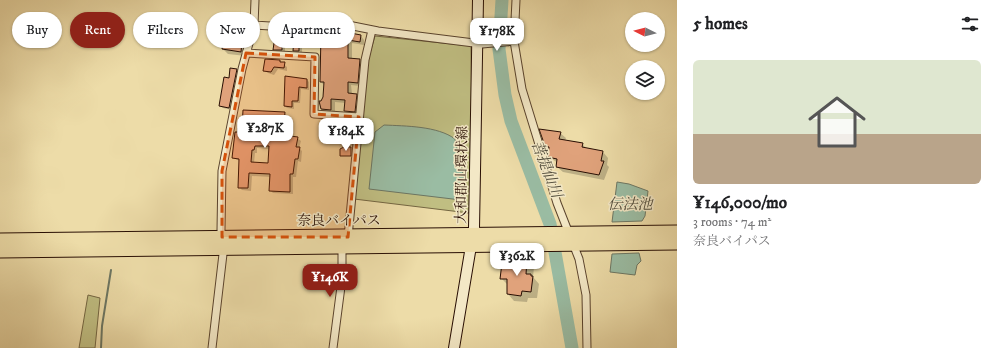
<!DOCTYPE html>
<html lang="en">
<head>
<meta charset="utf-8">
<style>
  body { margin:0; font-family:"IM FELL DW Pica","Noto Serif JP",serif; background:#f6f6f6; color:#202124; height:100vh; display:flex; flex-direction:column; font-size:15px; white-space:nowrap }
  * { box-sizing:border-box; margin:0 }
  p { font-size:13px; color:#757577 }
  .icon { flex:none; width:22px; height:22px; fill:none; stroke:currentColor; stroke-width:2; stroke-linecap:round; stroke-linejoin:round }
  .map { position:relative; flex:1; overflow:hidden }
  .panel { display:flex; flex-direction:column; background:#fff; width:320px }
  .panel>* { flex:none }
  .banner { position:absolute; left:12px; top:12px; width:380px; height:36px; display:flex; gap:8px }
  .needle { width:26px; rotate:276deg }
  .controls { position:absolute; left:625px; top:12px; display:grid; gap:8px }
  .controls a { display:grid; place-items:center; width:40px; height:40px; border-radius:50%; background:#fff; box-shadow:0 1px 3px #0004; font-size:20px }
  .price { position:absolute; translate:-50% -34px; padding:0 9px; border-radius:8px; background:#fff; color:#222; font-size:13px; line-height:26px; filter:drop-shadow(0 1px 2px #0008) }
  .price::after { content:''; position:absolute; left:50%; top:24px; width:12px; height:9px; margin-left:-6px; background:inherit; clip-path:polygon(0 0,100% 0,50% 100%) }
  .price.current { background:#8f2418; color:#fff }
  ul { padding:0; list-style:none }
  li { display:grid; align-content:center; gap:8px; height:212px; padding:0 16px }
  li+li { border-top:1px solid #e0e0e0 }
  li span { display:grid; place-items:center; height:124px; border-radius:6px; color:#555 }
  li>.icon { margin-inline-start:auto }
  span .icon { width:72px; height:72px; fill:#fffc; stroke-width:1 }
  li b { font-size:17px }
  h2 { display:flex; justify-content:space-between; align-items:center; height:48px; padding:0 16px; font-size:17px }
  .pill { padding:0 14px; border-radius:18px; background:#fff; box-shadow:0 1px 3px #0004; font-size:14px; line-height:36px }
  .pill.current { background:#8f2418; color:#fff }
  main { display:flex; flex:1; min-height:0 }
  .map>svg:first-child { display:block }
  .green { fill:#c0be82; stroke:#746642 }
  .water { fill:#9abca3; stroke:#6c7663 }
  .shadow { fill:#0003; fill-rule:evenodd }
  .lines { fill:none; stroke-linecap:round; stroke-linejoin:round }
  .stream { stroke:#6c7663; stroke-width:2 }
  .river { stroke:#9abca3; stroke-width:13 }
  .building { fill:#e0a27b; stroke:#280e03; fill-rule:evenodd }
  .street-casing { stroke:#59422c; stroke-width:9 }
  .secondary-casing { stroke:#280e03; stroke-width:12 }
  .highway-casing { stroke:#280e03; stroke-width:15 }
  .street { stroke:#f3e8c6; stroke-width:7 }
  .secondary { stroke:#f3e8c6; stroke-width:10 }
  .highway { stroke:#eddca8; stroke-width:13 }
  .marked { fill:#d5520b; fill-opacity:0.2; stroke:#d5520b; stroke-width:3; stroke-dasharray:8 5; stroke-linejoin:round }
  .labels { text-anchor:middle; stroke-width:3; stroke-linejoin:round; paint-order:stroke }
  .street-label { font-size:14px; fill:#280e03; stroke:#f3e8c6 }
  .water-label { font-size:15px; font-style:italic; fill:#504b3b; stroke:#f3e8c6 }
</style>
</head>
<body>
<main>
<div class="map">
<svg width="677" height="348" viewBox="0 0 677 348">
  <rect width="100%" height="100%" fill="#eddca8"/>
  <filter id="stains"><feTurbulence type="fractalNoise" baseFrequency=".005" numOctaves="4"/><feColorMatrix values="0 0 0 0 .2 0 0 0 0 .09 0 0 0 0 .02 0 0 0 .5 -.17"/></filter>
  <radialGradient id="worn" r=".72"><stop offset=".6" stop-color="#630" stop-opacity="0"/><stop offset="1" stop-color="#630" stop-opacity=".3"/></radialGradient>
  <path class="green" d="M375,36L471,46L473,187L469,213L354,199L368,60Z
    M88,295L100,298L95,348H79Z"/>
  <path class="water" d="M384,125C405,126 438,126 455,139L465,183L461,200L369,189L375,132Z
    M617,182L629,184L648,191L645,216L642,221L612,222Z
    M639,253L641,261L637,265L635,275L610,272L612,254Z"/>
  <path class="shadow" d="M227,23L248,26L253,31L252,36L247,35L246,56L228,54L223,49Z
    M322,34L361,36L364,40V45L352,43V59L360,60L364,64L361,86L351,85L352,94L356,95L360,99L359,115H349L345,111L346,103L335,102V114L325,113L320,107V102L324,98L325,86L321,82Z
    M282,37L285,41V53L277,52L274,49Z
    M299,38L302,41V54L297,53L294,50Z
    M266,60L280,61L287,67V71L278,69L274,75L268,73L264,70Z
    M237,69L239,72L232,110L223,108L220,106L230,79Z
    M286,77L307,80L309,82V90L301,89L300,103H294V109L287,108L285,106Z
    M284,113L287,116L286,136L297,138L301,141L299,148L302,151L301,162L298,161L296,177H293V194L273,193L270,190L271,177L252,176L251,191L242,190L239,187L240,161L233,158ZM257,148L270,149L269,164L254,163L255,153H257Z
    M560,133L566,138L565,141L582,144L587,149L603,152L608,158L607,165L609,167L604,180L563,172L557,167L558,163L549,157L550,150L546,145Z
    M351,148L352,156L341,155Z
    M515,260L527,261L534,267L533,277L539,284L537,298H528L527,302L514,301L508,294V285L501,278L515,266Z"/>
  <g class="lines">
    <path class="stream" d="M101,348L102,326L111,270"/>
    <path class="river" d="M502,0L499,49L505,95L511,121L550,224L572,348"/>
  </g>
  <path class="building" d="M226,22L248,25L247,31H243L241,52L222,49Z
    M345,32L361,35L360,42L348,40V58L360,59L358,83L348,82V93L357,94L355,112L344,111L345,100L331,99V110L321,109L319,101H321L323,97L324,82H320L321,33Z
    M275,36H282V50H273Z
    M294,37H299V51H293Z
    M265,59L280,60V62H285L284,68L274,67L271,72L263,71Z
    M230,68L237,69L229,108L219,106L224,77L229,78Z
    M285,76L307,79V88L299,87L298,101H292V107L284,106Z
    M243,110L285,112L283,135L298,137L296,147H300L298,159H295L293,174H290V192L269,191L270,174L249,173L248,188H238L239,159L232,158L235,132H238V128H242ZM255,146H269L268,163L251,162L252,150H254Z
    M539,129L561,132L559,139L583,143L582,147L603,151L601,161H604L599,175L556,167L557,159L548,157L549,147L545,146Z
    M344,147H351V156H340V149Z
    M514,259L527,260L526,274H531V276H533L531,292L522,291L521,296L507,294V279H500L502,263L514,264Z"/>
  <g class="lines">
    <defs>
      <path id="street" d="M516,0L514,41L522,89L557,203L579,259L586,295L587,348
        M254,25L286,27L324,24L348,25L378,31L482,44L514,41
        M246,53L315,57L314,114L359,117
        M348,237L365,60L372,30
        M212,348L223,254L221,230L222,171L242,69L254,25L255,0
        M333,348L342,279V248"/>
      <path id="secondary" d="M454,348L474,228L478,0"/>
      <path id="highway" d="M0,240L677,232
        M0,251L677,243"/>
    </defs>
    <use href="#street" class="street-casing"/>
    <use href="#secondary" class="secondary-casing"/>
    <use href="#highway" class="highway-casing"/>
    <use href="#street" class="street"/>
    <use href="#secondary" class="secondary"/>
    <use href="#highway" class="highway"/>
  </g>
  <path class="marked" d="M246,53L315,57L314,114L359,117L348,237H222V171Z"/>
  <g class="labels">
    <g class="street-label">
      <text transform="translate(461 175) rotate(-89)" y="5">大和郡山環状線</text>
      <text x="339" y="225">奈良バイパス</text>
    </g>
    <g class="water-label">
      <text transform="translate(547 169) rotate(69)" y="5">菩提仙川</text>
      <text x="630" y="209">伝法池</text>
    </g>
  </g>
  <rect width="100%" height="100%" filter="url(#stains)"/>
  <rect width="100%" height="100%" fill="url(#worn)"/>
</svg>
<div class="controls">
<a><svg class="needle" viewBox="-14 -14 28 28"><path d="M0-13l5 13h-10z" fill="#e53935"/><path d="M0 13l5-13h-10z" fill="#757577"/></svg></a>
<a><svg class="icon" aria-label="layers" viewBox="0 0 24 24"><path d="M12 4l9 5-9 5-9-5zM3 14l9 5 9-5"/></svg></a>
</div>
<b class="price" style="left:497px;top:52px">¥178K</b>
<b class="price" style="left:265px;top:149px">¥287K</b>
<b class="price" style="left:346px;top:152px">¥184K</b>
<b class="price" style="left:517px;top:277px">¥362K</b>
<b class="price current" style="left:330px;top:298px">¥146K</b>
<div class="banner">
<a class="pill">Buy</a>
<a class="pill current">Rent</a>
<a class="pill">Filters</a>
<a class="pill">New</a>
<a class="pill">Apartment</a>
</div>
</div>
<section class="panel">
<h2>5 homes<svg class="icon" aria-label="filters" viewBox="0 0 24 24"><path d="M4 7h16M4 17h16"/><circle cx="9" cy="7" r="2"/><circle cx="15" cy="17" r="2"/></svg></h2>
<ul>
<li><span style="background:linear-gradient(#dfe7d0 60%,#b9a48a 0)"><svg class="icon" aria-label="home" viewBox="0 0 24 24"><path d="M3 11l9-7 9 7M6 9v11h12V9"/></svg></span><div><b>¥146,000/mo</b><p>3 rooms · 74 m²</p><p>奈良バイパス</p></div></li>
</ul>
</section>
</main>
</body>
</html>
